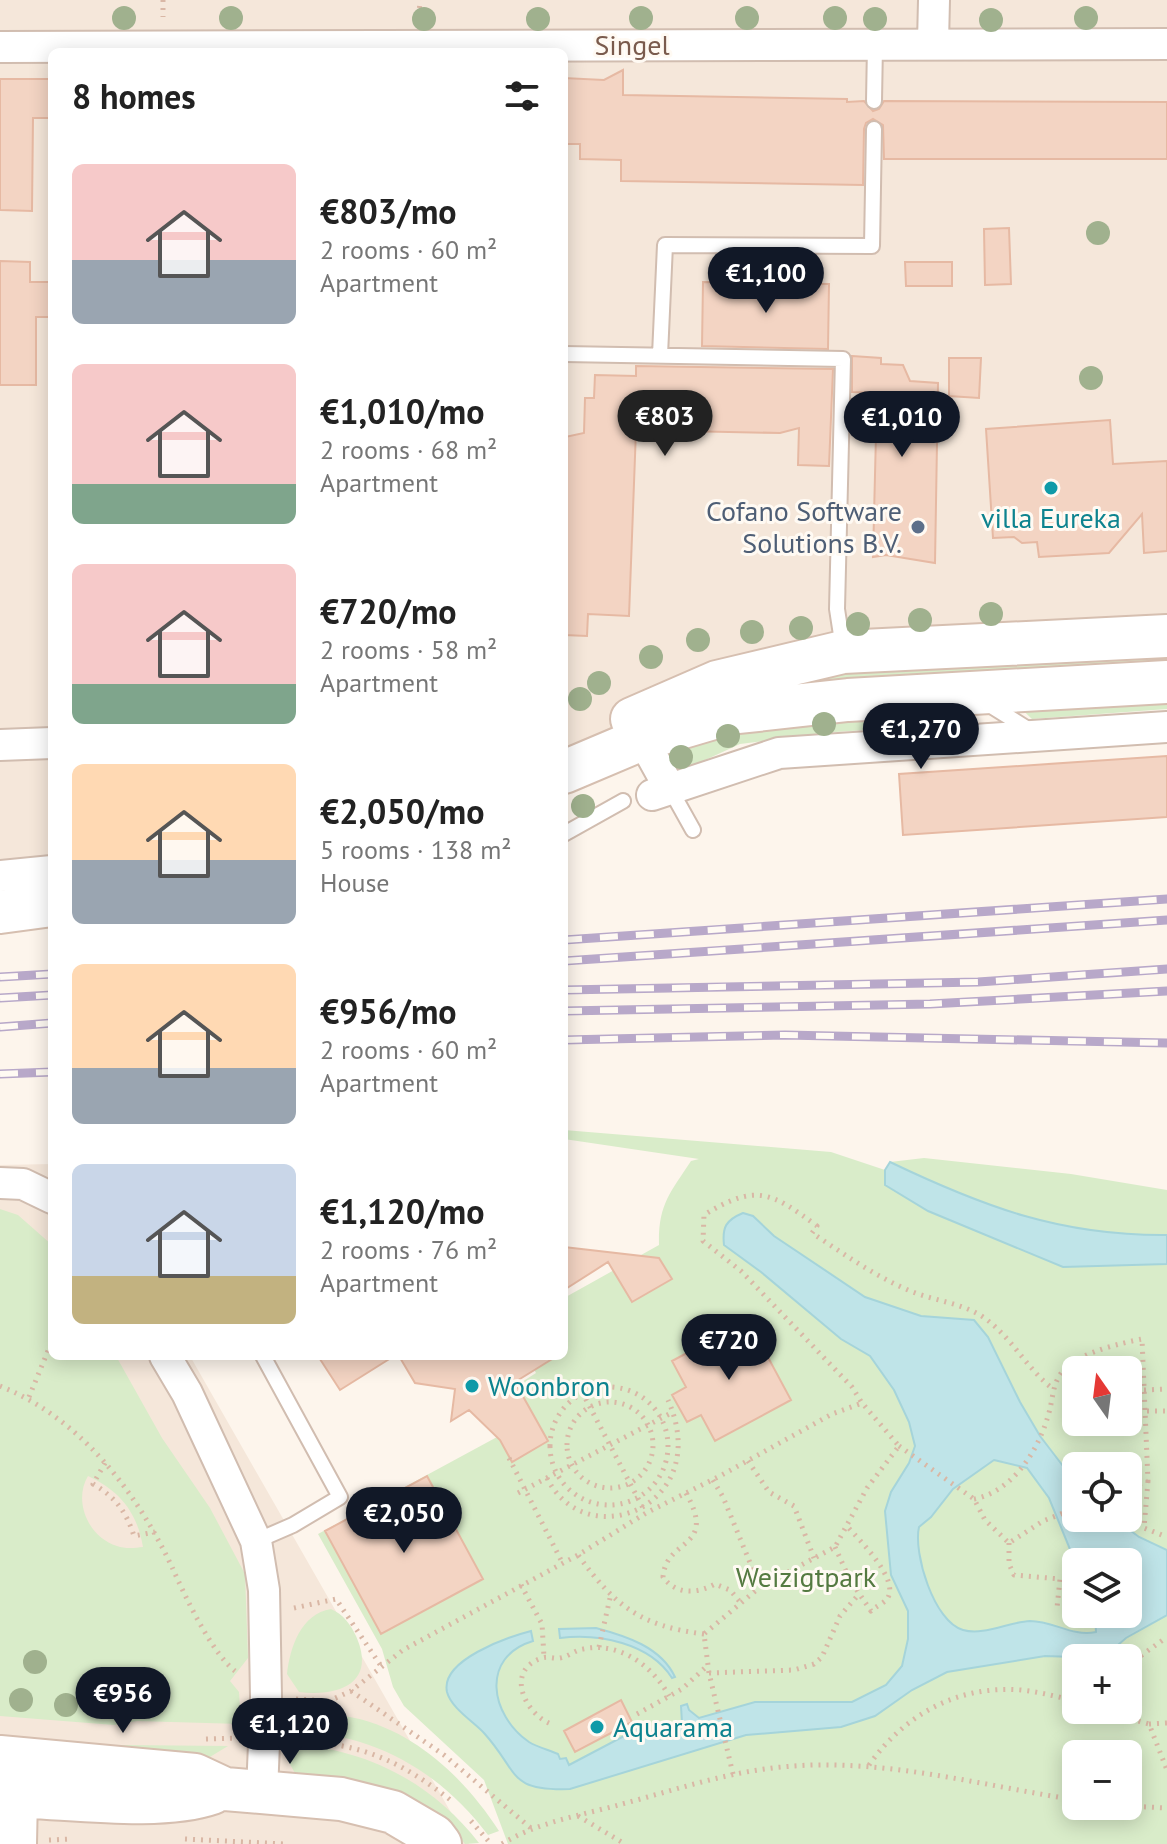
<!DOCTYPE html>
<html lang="en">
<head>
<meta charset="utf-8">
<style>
  body { margin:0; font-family:"PT Sans",sans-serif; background:#f6f6f6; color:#222; height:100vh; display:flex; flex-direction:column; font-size:30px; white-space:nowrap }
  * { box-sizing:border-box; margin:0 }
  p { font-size:26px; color:#767676 }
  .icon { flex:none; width:44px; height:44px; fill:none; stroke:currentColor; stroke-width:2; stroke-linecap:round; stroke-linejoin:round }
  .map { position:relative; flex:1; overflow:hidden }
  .side { position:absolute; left:48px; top:48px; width:520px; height:1312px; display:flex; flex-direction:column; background:#fff; border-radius:12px; box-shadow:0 4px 20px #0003 }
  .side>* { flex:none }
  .needle { width:52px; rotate:346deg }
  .controls { position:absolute; left:1062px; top:1356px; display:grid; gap:16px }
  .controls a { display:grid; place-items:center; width:80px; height:80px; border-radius:12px; background:#fff; box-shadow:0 4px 20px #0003; font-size:40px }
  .price { position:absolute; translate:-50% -68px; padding:0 18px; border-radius:28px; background:#111827; color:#fff; font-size:26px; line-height:52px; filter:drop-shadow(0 2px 4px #0008) }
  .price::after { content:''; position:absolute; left:50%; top:48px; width:24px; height:18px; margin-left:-12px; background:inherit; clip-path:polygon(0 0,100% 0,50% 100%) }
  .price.active { background:#222; color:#fff }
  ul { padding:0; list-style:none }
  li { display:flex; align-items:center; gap:24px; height:200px; padding:0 24px }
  li span { display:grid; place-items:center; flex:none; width:224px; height:160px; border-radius:12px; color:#555 }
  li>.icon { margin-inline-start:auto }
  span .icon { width:96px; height:96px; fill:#fffc; stroke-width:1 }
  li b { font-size:34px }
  h2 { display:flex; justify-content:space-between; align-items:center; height:96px; padding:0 24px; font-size:34px }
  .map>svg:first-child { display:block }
  .residential { fill:#f5e7da }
  .green { fill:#d9ecc9; fill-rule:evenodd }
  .water { fill:#bfe4e8; stroke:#a5d4da; stroke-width:2; fill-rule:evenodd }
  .building { fill:#f3d4c3; stroke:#e6b9a3; stroke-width:2 }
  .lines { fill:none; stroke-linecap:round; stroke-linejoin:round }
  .lane-casing { stroke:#d1bdb0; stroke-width:18 }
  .street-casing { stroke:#d1bdb0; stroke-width:34 }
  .secondary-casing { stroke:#d6bfb0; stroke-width:46 }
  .path { stroke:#d9b7a5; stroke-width:5; stroke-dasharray:2 6; stroke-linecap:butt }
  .lane { stroke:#fff; stroke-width:14 }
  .street { stroke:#fff; stroke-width:30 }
  .secondary { stroke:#fff; stroke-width:42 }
  .rail-casing { stroke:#b8a8c9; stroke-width:9 }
  .rail { stroke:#fffaf3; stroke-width:6; stroke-dasharray:18; stroke-linecap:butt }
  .tree { fill:#a0b18e }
  .culture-dot { fill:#0f9aa8; stroke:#fffaf3; stroke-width:3 }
  .service-dot { fill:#5c6f8a; stroke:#fffaf3; stroke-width:3 }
  .labels { text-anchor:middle; stroke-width:6; stroke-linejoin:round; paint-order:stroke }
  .street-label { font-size:28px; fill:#7a5b4d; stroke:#fffaf3 }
  .service-label { font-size:28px; fill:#4e5e75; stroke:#fffaf3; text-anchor:end }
  .culture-label { font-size:28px; fill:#0d838f; stroke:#fffaf3; text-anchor:start }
  .park-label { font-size:28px; fill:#547a41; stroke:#fffaf3 }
</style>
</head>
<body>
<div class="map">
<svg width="1167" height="1844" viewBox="0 0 1167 1844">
  <rect width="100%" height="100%" fill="#fdf5ec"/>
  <path class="residential" d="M0,0H1167V661L564,770V52H52V893L0,899Z
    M52,1164V1356H190L469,1844H0V1165Z"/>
  <path class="green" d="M1167,644V672L724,692L848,663Z
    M1167,687V709L1032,719L1009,697Z
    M948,701L976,723L835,732L740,744L679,772L664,757L658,742Z
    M564,1130L831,1152L885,1170V1185L1019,1226L1167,1242V1844H508L484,1780L404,1706L393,1687L382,1649L318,1534L521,1424L503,1394L536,1373L527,1356H564V1298L659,1245C658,1205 670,1193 691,1161L699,1159L564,1139ZM1076,1370H1128V1422H1076ZM1076,1466H1128V1518H1076ZM1076,1562H1128V1614H1076ZM1076,1658H1128V1710H1076ZM1076,1754H1128V1806H1076Z
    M924,1158L1071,1174L1167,1190V1235C1061,1236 984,1207 890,1162Z
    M0,1209L18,1215L52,1245V1356H116L162,1438L210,1508L245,1574L248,1658L230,1681L239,1692L241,1724L137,1721L114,1725L0,1716ZM88,1476C120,1491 137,1512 143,1547C135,1548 125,1549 117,1546C88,1537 73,1501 88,1476Z
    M331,1609C343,1614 351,1625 356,1636C377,1683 339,1697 299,1692L287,1674C290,1647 301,1614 331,1609Z
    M311,1713C326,1715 341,1715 355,1718C417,1732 466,1780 499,1831L488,1835C440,1771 370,1730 287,1732L296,1717Z
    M285,1744C363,1747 431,1781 479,1843L465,1844L457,1834L399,1793L369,1783L296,1775L287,1759Z
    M114,1745H122L228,1746L200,1763L115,1757Z"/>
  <path class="water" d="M890,1162C984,1207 1061,1236 1167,1235V1264L1063,1267L928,1211L885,1185V1170Z
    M743,1213L753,1216L774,1236L865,1297L921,1316L974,1320L988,1337L1020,1402L1040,1436L1076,1483V1518H1114L1139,1537L1167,1550V1615L1126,1638L1103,1658L1045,1656L947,1672L912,1690L875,1716L841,1727L746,1735L570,1789C507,1791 520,1773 484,1733C474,1722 451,1708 447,1692C440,1660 508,1637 531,1631L533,1641C480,1657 490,1715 529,1742C537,1747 549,1750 558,1754L560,1759L566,1758L569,1765L643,1726L654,1737L674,1733L682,1723L681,1706L687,1704L689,1710L699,1718L755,1702H852L886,1685L902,1666L908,1639V1611L891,1575L885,1511L891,1492L909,1463L915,1446L909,1422L894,1390L870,1356L841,1339L761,1272L724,1245C722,1227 726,1220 743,1213ZM994,1460L1027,1468L1049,1498L1076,1564V1562H1128V1614H1095L1096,1632C1072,1637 1054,1621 1030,1621C1008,1622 984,1636 963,1630C934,1622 913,1553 919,1527L931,1517L953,1489Z
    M596,1628C626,1636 661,1647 675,1677L672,1678C650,1643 598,1633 560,1638L559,1629Z"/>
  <path class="building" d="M623,70V95L847,99V102L864,101L873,111L879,109L884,101L1167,102V159H884L883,125L873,119L866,123L864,129L863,185L621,181V160L580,159V144H564V78L604,80Z
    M0,79H52V118H33L32,211L0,210Z
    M1009,228L1011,284L985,285L984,229Z
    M0,261L30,262V282H52V317H36V385H0Z
    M905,262H952V286H906Z
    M703,282L829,284L828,349L702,346Z
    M852,356L881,358V364L903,365L910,381L938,383L935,563L886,555L873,557L877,393L852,392Z
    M949,358H981L979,398L949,396Z
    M636,366L833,369L829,466L798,465L799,428L780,433L636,430L629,616L588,614L587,636L564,635L565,437L584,433L585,398H594L595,375L636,376Z
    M1110,420L1113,464L1167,461V551L1144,553L1142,514L1109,553L1039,557L1037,542L1022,543L1014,537L993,538L986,429Z
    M1167,756V817L903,835L899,774Z
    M564,1247L659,1258L672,1279L632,1302L608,1262L564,1290Z
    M748,1320L791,1400L715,1441L701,1415L687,1422L672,1395L686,1387L672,1361Z
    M318,1356H394L340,1390Z
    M399,1356H557L515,1382L548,1441L512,1462L500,1440L469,1410L451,1421L455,1389L415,1383Z
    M427,1476L483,1579L381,1634L325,1531Z
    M621,1700L632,1722L575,1752L564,1731Z"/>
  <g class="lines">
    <defs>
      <path id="lane" d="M874,101L875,45
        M564,354L843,359L837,609L843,648
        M660,355L665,245L872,246L874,129
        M988,704L1031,731
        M669,787L693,830
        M564,834L623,801
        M256,1541L293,1525L340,1497L263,1356"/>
      <path id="street" d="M933,43L934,0
        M0,47L1167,44
        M633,722L669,787
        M0,745L52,743
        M652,795L779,753L1167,727
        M0,876L52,871
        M0,1183L23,1184L52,1198
        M165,1356L187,1393L256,1541L264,1590L266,1697L262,1791"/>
      <path id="secondary" d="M632,719L717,682L843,652L1167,636
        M564,772L642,739L730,713L848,700L1167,682
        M0,912L52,905
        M0,1757L195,1775L225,1789L341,1799L393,1812L434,1836L440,1844
        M2,1773L16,1796L15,1844
        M0,1796C61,1796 157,1812 212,1793"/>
    </defs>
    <use href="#lane" class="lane-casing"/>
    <use href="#street" class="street-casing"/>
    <use href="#secondary" class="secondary-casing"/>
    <path class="path" d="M163,0V17
      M419,16L420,0
      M0,1386C80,1418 136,1491 172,1567C185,1596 211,1652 235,1671
      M550 1446a59 59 0 1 1 118 0a59 59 0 1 1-118 0Z
      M1144,1390L1167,1389
      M582,1392L643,1508
      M29,1397L52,1341
      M567 1445a43 43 0 1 1 86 0a43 43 0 1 1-86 0Z
      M1147,1411H1167
      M899,1446L974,1499L985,1520L1009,1543L1043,1521L1076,1508
      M509,1458L562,1562
      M748,1461L769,1492L794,1506L814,1558
      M105,1463L93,1484C115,1497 126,1511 134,1536L155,1532
      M547,1478C586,1557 715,1506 668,1400
      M713,1480L723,1497L760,1587
      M1148,1481L1144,1528L1167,1537
      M518,1493L673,1412
      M686,1493C718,1550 666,1537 663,1577C676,1595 697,1594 715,1584L730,1590L741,1603
      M974,1499C1012,1492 1038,1451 1048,1416C1054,1398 1051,1380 1068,1366C1084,1352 1121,1343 1142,1339L1148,1481L1128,1488
      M1009,1543V1564L1014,1575L1060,1579L1057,1608
      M835,1547L850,1580L871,1611C875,1607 884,1603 887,1599C901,1580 858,1539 847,1526
      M521,1585L542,1624L544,1657
      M294,1608L336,1599L381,1666
      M704,1634C640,1626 615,1606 578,1555L646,1513L720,1476L832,1414L862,1403
      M599,1647L610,1598
      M1128,1665L1167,1637
      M709,1673L794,1670L814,1664L822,1657L840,1616L859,1594
      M351,1691L444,1755L532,1829
      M296,1699L329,1701L351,1691L403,1650L578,1555
      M1100,1710L1149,1724L1167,1770
      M637,1714L682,1689L707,1666
      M549,1723C524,1712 505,1670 542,1658C548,1656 554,1659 560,1658C568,1657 575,1650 583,1649C619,1641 653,1666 669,1696
      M1149,1724L1167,1723
      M206,1739L236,1738
      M294,1740C362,1744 400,1760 453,1802
      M869,1765C905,1714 958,1685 1021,1690C1040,1692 1058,1697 1076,1701
      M733,1774L709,1673L704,1634L760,1587L835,1547L867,1488L899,1446L862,1403L852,1387L741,1271L703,1241L704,1215C756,1183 771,1192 817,1226L812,1233C844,1254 873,1275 908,1290C933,1301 960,1302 983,1317C1011,1336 1026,1368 1052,1388
      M1128,1806L1167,1808
      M578,1816L625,1844
      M471,1821L491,1844
      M185,1839L285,1844
      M49,1840L71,1839
      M502,1844C537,1822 583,1815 622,1804C675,1790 727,1772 782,1767C880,1757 979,1785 1076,1800"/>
    <use href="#lane" class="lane"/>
    <use href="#street" class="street"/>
    <use href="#secondary" class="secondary"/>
    <defs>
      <path id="rail" d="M564,940L1167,899
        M564,961L1167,920
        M0,977L52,974
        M564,990L978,982L1167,969
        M0,998L52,995
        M564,1011L930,1004L1167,991
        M0,1027L52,1023
        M564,1040L785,1035L1167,1043
        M0,1074L52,1072"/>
    </defs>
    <use href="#rail" class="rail-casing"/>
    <use href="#rail" class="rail"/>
  </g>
  <g class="tree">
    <circle cx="124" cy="18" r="12"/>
    <circle cx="231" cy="18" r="12"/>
    <circle cx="641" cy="18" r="12"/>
    <circle cx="747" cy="18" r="12"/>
    <circle cx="835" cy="18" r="12"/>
    <circle cx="1086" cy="18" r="12"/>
    <circle cx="424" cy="19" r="12"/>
    <circle cx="538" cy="19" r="12"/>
    <circle cx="875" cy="19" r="12"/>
    <circle cx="991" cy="20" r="12"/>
    <circle cx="1098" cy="233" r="12"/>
    <circle cx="1091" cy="378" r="12"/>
    <circle cx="991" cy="614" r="12"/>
    <circle cx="920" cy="620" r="12"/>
    <circle cx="858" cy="624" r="12"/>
    <circle cx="801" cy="628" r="12"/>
    <circle cx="752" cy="632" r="12"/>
    <circle cx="698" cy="640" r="12"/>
    <circle cx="651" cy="657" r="12"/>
    <circle cx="599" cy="683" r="12"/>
    <circle cx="580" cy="699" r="12"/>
    <circle cx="939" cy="716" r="12"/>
    <circle cx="879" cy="720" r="12"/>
    <circle cx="824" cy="724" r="12"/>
    <circle cx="728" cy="736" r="12"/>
    <circle cx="681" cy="757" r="12"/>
    <circle cx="583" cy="806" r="12"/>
    <circle cx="35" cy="1662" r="12"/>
    <circle cx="21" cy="1700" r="12"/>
    <circle cx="66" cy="1705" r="12"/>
  </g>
  <g class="culture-dot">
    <circle cx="1051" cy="488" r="8"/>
    <circle cx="472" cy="1386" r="8"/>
    <circle cx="597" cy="1727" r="8"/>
  </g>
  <circle class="service-dot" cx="918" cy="527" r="8"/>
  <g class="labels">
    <g class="street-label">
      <text x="632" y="55">Singel</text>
    </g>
    <g class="service-label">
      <text x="902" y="521">Cofano Software<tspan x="902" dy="32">Solutions B.V.</tspan></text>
    </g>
    <g class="culture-label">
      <text x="1051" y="528" text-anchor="middle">villa Eureka</text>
      <text x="488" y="1396">Woonbron</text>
      <text x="613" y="1737">Aquarama</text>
    </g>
    <g class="park-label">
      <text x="806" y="1587">Weizigtpark</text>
    </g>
  </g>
</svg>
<div class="controls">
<a><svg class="needle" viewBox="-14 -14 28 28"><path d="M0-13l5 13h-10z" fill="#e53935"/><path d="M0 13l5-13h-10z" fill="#767676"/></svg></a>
<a><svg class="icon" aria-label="locate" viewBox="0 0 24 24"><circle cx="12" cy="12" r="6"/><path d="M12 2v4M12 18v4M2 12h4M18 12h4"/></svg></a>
<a><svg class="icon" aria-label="layers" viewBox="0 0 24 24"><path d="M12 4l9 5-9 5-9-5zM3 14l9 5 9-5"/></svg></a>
<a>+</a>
<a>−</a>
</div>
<b class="price" style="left:766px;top:315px">€1,100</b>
<b class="price active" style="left:665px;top:458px">€803</b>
<b class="price" style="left:902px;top:459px">€1,010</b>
<b class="price" style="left:921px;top:771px">€1,270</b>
<b class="price" style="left:729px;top:1382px">€720</b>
<b class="price" style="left:404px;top:1555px">€2,050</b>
<b class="price" style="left:123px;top:1735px">€956</b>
<b class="price" style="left:290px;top:1766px">€1,120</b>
<section class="side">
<h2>8 homes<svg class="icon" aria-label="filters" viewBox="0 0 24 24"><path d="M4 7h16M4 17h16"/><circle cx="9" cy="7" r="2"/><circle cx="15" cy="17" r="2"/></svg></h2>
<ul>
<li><span style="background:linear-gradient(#f6c9c9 60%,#9aa5b1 0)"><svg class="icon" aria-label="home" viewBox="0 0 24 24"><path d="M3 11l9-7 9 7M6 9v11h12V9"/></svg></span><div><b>€803/mo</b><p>2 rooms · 60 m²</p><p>Apartment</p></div></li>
<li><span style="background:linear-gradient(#f6c9c9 75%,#7fa58c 0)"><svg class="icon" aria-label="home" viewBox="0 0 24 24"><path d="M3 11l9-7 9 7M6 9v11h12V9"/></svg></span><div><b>€1,010/mo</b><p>2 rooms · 68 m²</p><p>Apartment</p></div></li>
<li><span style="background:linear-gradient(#f6c9c9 75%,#7fa58c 0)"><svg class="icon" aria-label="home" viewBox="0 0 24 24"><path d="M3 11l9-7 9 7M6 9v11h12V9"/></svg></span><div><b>€720/mo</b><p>2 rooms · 58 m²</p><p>Apartment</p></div></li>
<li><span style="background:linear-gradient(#ffd9b3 60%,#9aa5b1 0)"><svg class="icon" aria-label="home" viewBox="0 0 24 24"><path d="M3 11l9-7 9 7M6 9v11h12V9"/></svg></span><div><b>€2,050/mo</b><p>5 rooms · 138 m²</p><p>House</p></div></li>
<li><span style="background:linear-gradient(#ffd9b3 65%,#9aa5b1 0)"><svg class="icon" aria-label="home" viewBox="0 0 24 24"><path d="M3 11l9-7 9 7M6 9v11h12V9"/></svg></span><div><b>€956/mo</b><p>2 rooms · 60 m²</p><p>Apartment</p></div></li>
<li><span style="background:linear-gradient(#c9d6e8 70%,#c2b280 0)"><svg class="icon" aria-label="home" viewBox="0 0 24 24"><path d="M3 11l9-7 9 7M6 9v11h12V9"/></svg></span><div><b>€1,120/mo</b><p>2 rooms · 76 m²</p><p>Apartment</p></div></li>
</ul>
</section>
</div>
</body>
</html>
